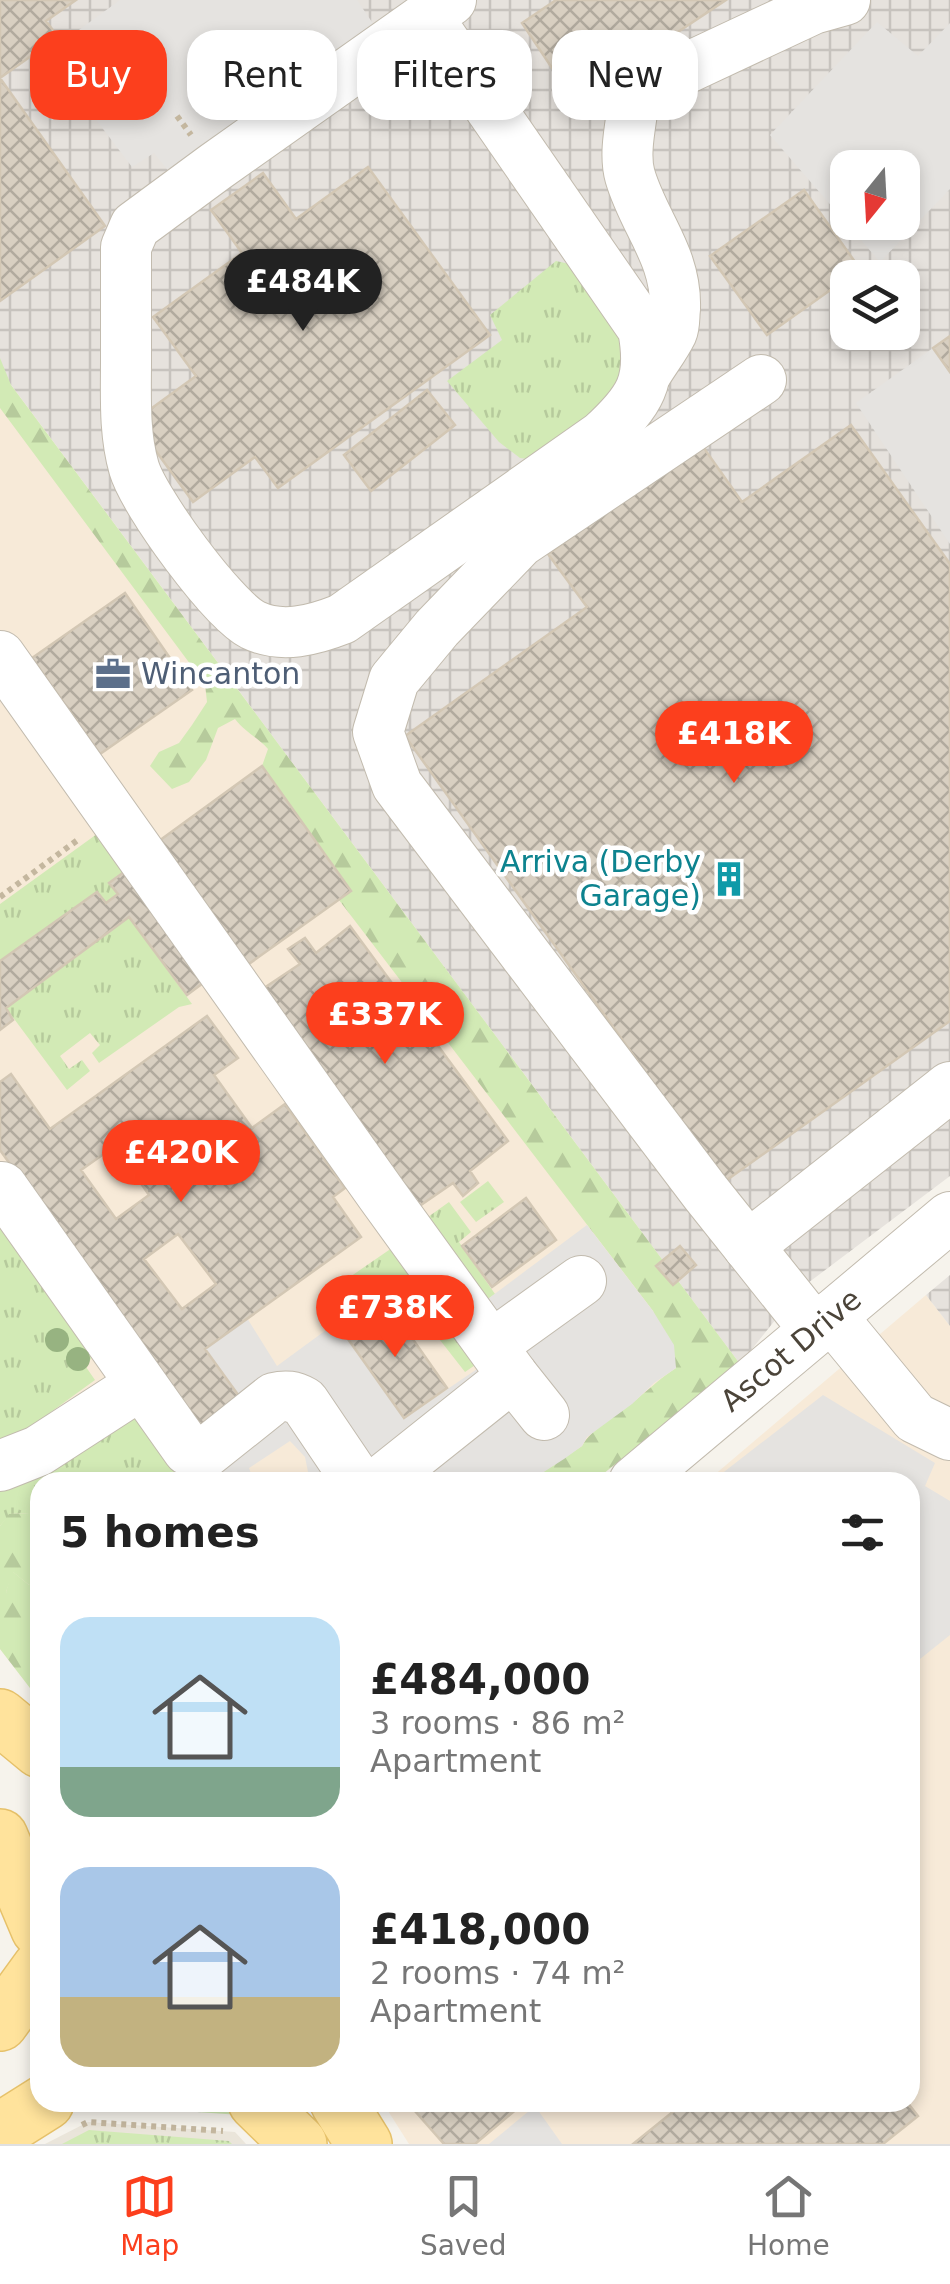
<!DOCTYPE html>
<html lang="en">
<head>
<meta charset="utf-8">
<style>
  body { margin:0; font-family:"DejaVu Sans",sans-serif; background:#f6f6f6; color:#222; height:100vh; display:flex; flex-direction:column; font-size:38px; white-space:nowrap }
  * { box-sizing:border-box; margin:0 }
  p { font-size:32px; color:#767676 }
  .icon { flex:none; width:55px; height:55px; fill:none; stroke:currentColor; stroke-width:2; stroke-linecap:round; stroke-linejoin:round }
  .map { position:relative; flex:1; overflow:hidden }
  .drawer { position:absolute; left:30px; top:1472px; width:890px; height:640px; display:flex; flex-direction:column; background:#fff; border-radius:30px; box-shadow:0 5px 15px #0003 }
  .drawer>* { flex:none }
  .hud { position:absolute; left:30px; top:30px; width:890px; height:90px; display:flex; gap:20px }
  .needle { width:65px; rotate:198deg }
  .fabs { position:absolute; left:830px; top:150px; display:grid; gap:20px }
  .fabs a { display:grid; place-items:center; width:90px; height:90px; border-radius:20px; background:#fff; box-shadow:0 5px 15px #0003; font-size:50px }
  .price { position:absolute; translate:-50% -85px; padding:0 22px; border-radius:35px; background:#fc3f1d; color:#fff; font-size:32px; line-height:65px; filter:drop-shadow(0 2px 5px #0008) }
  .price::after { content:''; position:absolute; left:50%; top:60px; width:30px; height:22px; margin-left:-15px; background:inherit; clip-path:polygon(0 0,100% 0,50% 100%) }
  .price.active { background:#222; color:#fff }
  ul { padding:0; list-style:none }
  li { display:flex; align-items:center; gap:30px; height:250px; padding:0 30px }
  li span { display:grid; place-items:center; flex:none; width:280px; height:200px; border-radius:30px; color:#555 }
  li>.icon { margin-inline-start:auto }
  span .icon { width:120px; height:120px; fill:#fffc; stroke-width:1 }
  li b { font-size:42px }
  h2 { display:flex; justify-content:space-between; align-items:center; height:120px; padding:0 30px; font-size:42px }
  .pill { padding:0 35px; border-radius:30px; background:#fff; box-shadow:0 5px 15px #0003; font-size:35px; line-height:90px }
  .pill.active { background:#fc3f1d; color:#fff }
  .tabs { display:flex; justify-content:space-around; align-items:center; height:140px; border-top:2px solid #e0e0e0; background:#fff; font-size:28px; color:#767676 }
  .tabs a { display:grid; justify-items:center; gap:5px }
  .tabs .active { color:#fc3f1d }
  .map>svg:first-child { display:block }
  .residential { fill:#eae5da }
  .commercial { fill:#f7ead8 }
  .industrial { fill:url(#industrial-grid); fill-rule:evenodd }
  .grass { fill:url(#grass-tufts) }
  .forest { fill:url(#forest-firs) }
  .parking { fill:#e5e3e0; fill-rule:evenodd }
  .building { fill:url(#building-cross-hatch); stroke:#d3c7b4; stroke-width:2.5; fill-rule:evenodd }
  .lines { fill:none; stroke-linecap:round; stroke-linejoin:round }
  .minor-casing { stroke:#c2bbae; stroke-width:52 }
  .major-casing { stroke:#e6c16a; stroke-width:58 }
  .path { stroke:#c4b79f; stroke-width:6; stroke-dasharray:5 5; stroke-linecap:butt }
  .minor { stroke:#fff; stroke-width:50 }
  .major { stroke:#ffe39c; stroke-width:55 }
  .tree { fill:#97b381 }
  .labels { text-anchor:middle; stroke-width:9; stroke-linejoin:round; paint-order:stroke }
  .service-label { font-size:30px; fill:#4e5e75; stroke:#fff; text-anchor:start }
  .culture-label { font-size:30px; fill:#0d838f; stroke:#fff; text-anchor:end }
  .street-label { font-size:30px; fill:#4b4439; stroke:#fff }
</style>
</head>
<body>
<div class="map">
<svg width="950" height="2144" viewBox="0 0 950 2144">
  <defs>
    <pattern id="industrial-grid" width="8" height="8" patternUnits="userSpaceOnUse" patternTransform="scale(2.5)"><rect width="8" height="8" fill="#e6e2dd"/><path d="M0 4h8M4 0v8" fill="none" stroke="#c7c3be"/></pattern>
    <pattern id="grass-tufts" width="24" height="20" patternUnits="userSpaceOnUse" patternTransform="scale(2.5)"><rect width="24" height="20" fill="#d2eab5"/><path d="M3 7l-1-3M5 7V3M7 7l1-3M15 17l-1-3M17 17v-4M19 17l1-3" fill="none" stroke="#b6ca9c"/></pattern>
    <pattern id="forest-firs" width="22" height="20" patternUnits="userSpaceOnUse" patternTransform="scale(2.5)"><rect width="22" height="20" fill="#d2eab5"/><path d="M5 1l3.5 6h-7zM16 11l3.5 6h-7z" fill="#b6ca9c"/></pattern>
    <pattern id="building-cross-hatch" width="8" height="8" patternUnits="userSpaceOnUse" patternTransform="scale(2.5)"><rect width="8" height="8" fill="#d8cfc1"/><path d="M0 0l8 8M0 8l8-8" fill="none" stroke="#b1aa9e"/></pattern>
  </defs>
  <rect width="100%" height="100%" fill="#f6f3ec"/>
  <path class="residential" d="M88,2122L235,2132L246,2144H45Z"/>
  <path class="commercial" d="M0,370L740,1364L593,1482H40V1701L0,1649Z
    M926,1295L950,1326V2144H409L383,2103L910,2102V1482H706Z"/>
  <path class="industrial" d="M0,0H950V1176L800,1289L740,1364L0,370ZM848,168H902V222H848ZM848,278H902V332H848Z
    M950,1275V1326L926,1295Z"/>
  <path class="grass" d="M556,261L574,265L626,333L620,394L536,460L520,458L499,442L447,381L502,340L490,315Z
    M108,826L135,864L109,882L118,894L106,903L96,892L0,961V904Z
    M129,917L192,1004L179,1007L99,1063L92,1053L100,1045L90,1033L60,1056L69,1069L82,1060L90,1071L67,1090L6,1008Z
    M488,1181L504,1202L476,1222L460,1202Z
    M449,1202L471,1232L459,1242L495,1294L473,1310L414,1227Z
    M0,1223L96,1350L86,1367L95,1380L29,1428L0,1442Z
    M405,1239L455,1307L430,1326L397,1284L361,1306L344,1281Z
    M460,1317L490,1355L465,1372L436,1335Z
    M137,1415L189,1482H40V1523L30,1513L10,1514L0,1526V1480Z
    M12,1571L29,1585L40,1582V1629L32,1624L6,1592Z
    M102,2102L221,2103L240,2115L96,2105Z
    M89,2130L229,2141L232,2144H62Z"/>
  <path class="forest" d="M0,358L11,385L740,1364L593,1482H528L582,1446C593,1427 614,1418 631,1404C646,1392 659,1379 676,1368L653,1311L339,900L351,891L262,766L268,749C257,737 245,732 235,719L218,728L206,760L189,782L172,789L150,766L159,752L179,743L192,725L207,702L205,684L0,408Z
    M30,1513L40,1523V1582L29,1585L13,1572L6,1592L24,1603L35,1614L32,1624L40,1629V1701L0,1649V1526L9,1514Z"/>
  <path class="parking" d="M120,0H357L376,28L171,174L154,153L132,167L46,54Z
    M877,22L918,56L950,23V189L880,262L770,135ZM848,168H902V222H848Z
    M933,348L950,372V544L856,403Z
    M587,1225L653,1311L674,1345L676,1368L654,1383L632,1404L587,1437L582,1446L564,1459L528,1482H318L308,1472L305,1457L290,1441L249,1468L253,1479L249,1482H189L170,1457L205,1349L247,1318L277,1366L337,1322L405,1418L505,1350L473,1310Z
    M823,1395L935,1463L925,1486L950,1501V1635L910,1667V1482H711Z
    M535,2106L562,2144H489Z"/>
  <path class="building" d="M0,0H76L46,21L58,37L0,78L105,226L0,301Z
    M556,0H726L574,101L522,23Z
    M368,167L490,335L278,488L255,457L193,502L134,421L196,376L153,317L242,253L211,210L263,173L296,219Z
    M804,190L860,269L767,335L710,256Z
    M950,336V372L933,348Z
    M427,390L455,425L371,491L344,455Z
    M851,425L950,564V1021L724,1182L405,736L587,607L548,554L701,444L742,502Z
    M125,593L192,690L100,754L32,658Z
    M262,766L351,891L239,971L152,846Z
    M135,864L214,975L187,995L129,917L6,1008L13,1020L0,1030V961L97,892L106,903L118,894L109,883Z
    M350,926L508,1141L470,1171L478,1183L463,1196L453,1183L418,1207L261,990L300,964L288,949L305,938L316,953Z
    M207,1016L238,1058L214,1075L252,1128L285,1104L345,1188L333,1197L361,1237L205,1349L244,1403L203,1432L0,1150V1082L11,1074L50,1129ZM115,1146L149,1195L116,1219L81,1170ZM178,1234L216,1284L182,1309L144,1259Z
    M526,1198L556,1240L492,1287L462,1246Z
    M680,1246L696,1265L673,1285L656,1266Z
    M386,1301L447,1388L404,1418L343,1332Z
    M407,2102H525L475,2144H444Z
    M685,2102H907L918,2116L883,2144H633Z"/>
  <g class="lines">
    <defs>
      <g id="minor">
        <path d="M428,18L643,329C653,382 640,401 602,436L342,619C314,630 282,639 253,625C222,609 144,502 134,468C124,433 126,397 126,361C126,323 126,285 126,247L135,226L215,167L451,0"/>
        <path d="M647,372C655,359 665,346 672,332C675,325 674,316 675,309C677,256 644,224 630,176C624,155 630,128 633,106L672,75L813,9L845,0"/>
        <path d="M761,380L520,542L437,628L394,680L378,732L397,785L705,1192L815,1330"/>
        <path d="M0,656L382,1195L513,1376L544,1415"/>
        <path d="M0,1189L2,1187L188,1450L205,1453L274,1398C286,1395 293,1396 304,1402L358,1482"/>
        <path d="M748,1246L950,1087"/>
        <path d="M831,1316L915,1418L950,1435"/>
        <path d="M492,1345L581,1281"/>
        <path d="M0,1466L38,1451L140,1385"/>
        <path d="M380,1482L513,1376"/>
        <path id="s1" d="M634,1482L950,1217"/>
      </g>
      <path id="major" d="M0,1717L40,1750
        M0,1837L39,1929
        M0,2023L40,1968
        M256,2102L299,2144
        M338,2102L364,2144
        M0,2131L46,2102"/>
    </defs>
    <use href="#minor" class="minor-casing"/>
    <use href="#major" class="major-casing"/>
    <path class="path" d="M177,116L191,135
      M0,897L79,839
      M82,2125L88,2122L223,2131"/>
    <use href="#minor" class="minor"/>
    <use href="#major" class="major"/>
  </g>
  <g class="tree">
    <circle cx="57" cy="1340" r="12"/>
    <circle cx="78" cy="1359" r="12"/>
  </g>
  <defs>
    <symbol id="office-bare" viewBox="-9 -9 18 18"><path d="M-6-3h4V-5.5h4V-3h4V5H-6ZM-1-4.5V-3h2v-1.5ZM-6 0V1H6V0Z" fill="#5c6f8a" stroke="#fff" stroke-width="2.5" paint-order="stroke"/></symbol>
    <symbol id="building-bare" viewBox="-9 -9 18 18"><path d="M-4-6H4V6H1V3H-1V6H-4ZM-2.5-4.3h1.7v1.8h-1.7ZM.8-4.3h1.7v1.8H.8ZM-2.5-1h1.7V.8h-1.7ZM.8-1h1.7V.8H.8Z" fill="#0f9aa8" stroke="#fff" stroke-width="2.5" paint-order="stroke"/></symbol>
  </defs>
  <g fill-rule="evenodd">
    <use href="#office-bare" x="88" y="649" width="50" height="50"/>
    <use href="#building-bare" x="704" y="854" width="50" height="50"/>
  </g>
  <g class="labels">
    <g class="service-label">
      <text x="141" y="684">Wincanton</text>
    </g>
    <g class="culture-label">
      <text x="701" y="872">Arriva (Derby<tspan x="701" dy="34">Garage)</tspan></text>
    </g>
    <g class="street-label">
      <text dy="10" stroke="none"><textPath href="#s1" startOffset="205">Ascot Drive</textPath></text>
    </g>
  </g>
</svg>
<div class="fabs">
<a><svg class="needle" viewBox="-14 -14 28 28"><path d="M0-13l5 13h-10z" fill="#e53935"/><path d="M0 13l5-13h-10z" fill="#767676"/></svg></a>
<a><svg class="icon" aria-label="layers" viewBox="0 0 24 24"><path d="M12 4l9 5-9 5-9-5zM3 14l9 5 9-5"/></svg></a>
</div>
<b class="price active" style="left:303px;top:334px">£484K</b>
<b class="price" style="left:734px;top:786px">£418K</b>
<b class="price" style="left:385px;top:1067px">£337K</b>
<b class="price" style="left:181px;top:1205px">£420K</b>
<b class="price" style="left:395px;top:1360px">£738K</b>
<div class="hud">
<a class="pill active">Buy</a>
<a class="pill">Rent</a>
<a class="pill">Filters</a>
<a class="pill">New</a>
</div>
<section class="drawer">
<h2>5 homes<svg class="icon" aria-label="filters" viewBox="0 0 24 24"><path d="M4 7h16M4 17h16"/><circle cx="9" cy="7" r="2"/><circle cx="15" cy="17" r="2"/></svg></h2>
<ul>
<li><span style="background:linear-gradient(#bfe0f5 75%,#7fa58c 0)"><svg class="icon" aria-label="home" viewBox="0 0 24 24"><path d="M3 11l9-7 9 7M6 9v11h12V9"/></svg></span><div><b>£484,000</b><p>3 rooms · 86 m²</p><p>Apartment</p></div></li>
<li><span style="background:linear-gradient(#a9c7e8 65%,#c2b280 0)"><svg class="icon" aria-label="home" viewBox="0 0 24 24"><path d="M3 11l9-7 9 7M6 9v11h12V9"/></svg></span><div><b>£418,000</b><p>2 rooms · 74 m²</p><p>Apartment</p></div></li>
</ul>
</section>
</div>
<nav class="tabs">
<a class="active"><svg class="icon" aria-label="map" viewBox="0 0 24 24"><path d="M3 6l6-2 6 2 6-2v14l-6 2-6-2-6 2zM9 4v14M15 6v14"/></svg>Map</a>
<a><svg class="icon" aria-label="saved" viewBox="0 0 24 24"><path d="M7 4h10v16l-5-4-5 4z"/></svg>Saved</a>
<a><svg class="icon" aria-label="home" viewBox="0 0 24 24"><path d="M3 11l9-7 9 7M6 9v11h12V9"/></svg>Home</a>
</nav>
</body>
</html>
